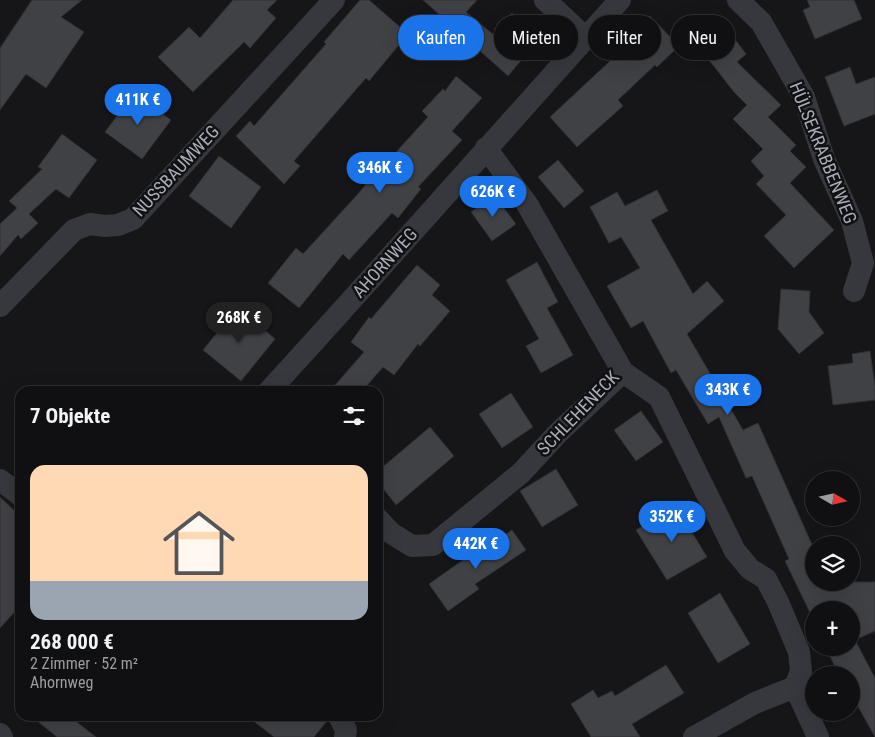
<!DOCTYPE html>
<html lang="de">
<head>
<meta charset="utf-8">
<style>
  body { margin:0; font-family:"Roboto Condensed",sans-serif; background:#1e1e20; color:#f1f3f6; height:100vh; display:flex; flex-direction:column; font-size:19px; white-space:nowrap }
  * { box-sizing:border-box; margin:0 }
  p { font-size:16px; color:#9c9d9f }
  .icon { flex:none; width:28px; height:28px; fill:none; stroke:currentColor; stroke-width:2; stroke-linecap:round; stroke-linejoin:round }
  .map { position:relative; flex:1; overflow:hidden }
  .side { position:absolute; left:15px; top:386px; width:368px; height:335px; display:flex; flex-direction:column; background:#101012; border-radius:15px; box-shadow:0 5px 20px #0002,0 0 0 1px #303032 }
  .side>* { flex:none }
  .top-card { position:absolute; left:398px; top:15px; width:402px; height:45px; display:flex; gap:10px }
  .needle { width:32px; rotate:99deg }
  .controls { position:absolute; left:805px; top:471px; display:grid; gap:10px }
  .controls a { display:grid; place-items:center; width:55px; height:55px; border-radius:50%; background:#101012; box-shadow:0 5px 20px #0002,0 0 0 1px #303032; font-size:25px }
  .price { position:absolute; translate:-50% -42px; padding:0 11px; border-radius:18px; background:#1a73e8; color:#fff; font-size:16px; line-height:32px; filter:drop-shadow(0 1px 2px #0008) }
  .price::after { content:''; position:absolute; left:50%; top:30px; width:15px; height:11px; margin-left:-8px; background:inherit; clip-path:polygon(0 0,100% 0,50% 100%) }
  .price.active { background:#222; color:#fff }
  ul { padding:0; list-style:none }
  li { display:grid; align-content:center; gap:10px; height:265px; padding:0 15px }
  li span { display:grid; place-items:center; height:155px; border-radius:15px; color:#555 }
  li>.icon { margin-inline-start:auto }
  span .icon { width:90px; height:90px; fill:#fffc; stroke-width:1 }
  li b { font-size:21px }
  h2 { display:flex; justify-content:space-between; align-items:center; height:60px; padding:0 15px; font-size:21px }
  .tag { padding:0 18px; border-radius:22px; background:#101012; box-shadow:0 5px 20px #0002,0 0 0 1px #303032; font-size:18px; line-height:45px }
  .tag.active { background:#1a73e8; color:#fff }
  .map>svg:first-child { display:block }
  .building { fill:#404145; stroke:#303034 }
  .lines { fill:none; stroke-linecap:round; stroke-linejoin:round }
  .street { stroke:#37383d; stroke-width:22 }
  .labels { text-anchor:middle; stroke-width:5; stroke-linejoin:round; paint-order:stroke }
  .street-label { font-size:18px; fill:#a8adb8; stroke:#111113 }
</style>
</head>
<body>
<div class="map">
<svg width="875" height="737" viewBox="0 0 875 737">
  <rect width="100%" height="100%" fill="#161618"/>
  <path class="building" d="M32,0H82L61,17L84,32L46,88L26,74L0,110V48Z
    M233,0H277L267,10L276,18L250,48L244,42L193,92L158,57L189,27L200,38Z
    M360,0H369L408,34L369,81L366,78L294,161L300,166L284,184L236,136L250,121L254,126L326,44L324,42Z
    M423,0H477L466,12L494,35L512,13L542,37L525,59L523,58L508,76Z
    M807,0H854L862,19L815,39L803,10L810,7Z
    M650,16L679,46L657,67L655,65L618,100L623,106L577,147L550,117L610,61L605,55L626,35L628,37Z
    M718,17L746,54L737,62L781,105L768,117L796,145L790,151L806,167L790,183L834,230L794,268L764,236L786,215L756,184L764,176L751,161L763,149L733,119L747,105L734,92L691,37Z
    M850,67L856,84L875,77V114L844,126L825,77Z
    M456,76L482,98L452,131L462,140L418,187L421,189L398,218L392,213L349,260L343,254L299,308L268,283L296,248L303,254L357,195L385,161L387,162L428,117L422,111L443,89L445,91Z
    M134,93L171,120L142,159L105,132Z
    M62,134L97,160L69,198L56,189L29,214L38,223L21,239L18,235L0,256V224L17,208L9,201L42,169L38,167Z
    M219,156L261,187L231,228L189,196Z
    M558,160L584,191L564,208L538,177Z
    M657,190L668,211L651,220L693,294L707,281L724,301L687,334L743,430L758,423L814,549V582H875V631L855,640L875,678V737L851,694V675H839L826,648H851V610H814V621L785,561L789,559L752,476L746,478L719,417L708,424L676,370L671,373L643,321L631,328L607,286L640,268L621,237L609,243L590,207L617,192L625,206Z
    M494,195L516,224L492,241L471,212Z
    M537,262L558,302L547,308L573,355L541,373L526,346L539,339L506,280Z
    M417,265L440,285L432,295L450,311L420,346L418,344L394,375L383,367L362,391H330L364,352L351,342L369,317L371,319Z
    M781,289L810,291L809,312L824,333L799,354L778,329Z
    M238,307L275,339L241,381L203,350Z
    M870,351L875,386V400L833,405L828,366L853,363L852,354Z
    M511,393L533,427L502,448L479,414Z
    M641,411L663,442L636,461L614,430Z
    M430,427L454,456L396,505L378,482V471Z
    M556,469L578,505L542,527L520,491Z
    M0,497L20,516V606L0,628Z
    M676,506L707,557L667,580L636,530Z
    M512,530L526,550L475,584L479,589L448,611L429,584L490,541L492,544Z
    M720,593L750,644L718,663L688,613Z
    M666,665L684,693L632,724L640,737H591L571,704L593,690L598,698L612,691L615,696Z
    M31,716H69L96,737H57Z
    M247,716H326L327,721L314,737H274Z"/>
  <g class="lines">
    <path class="street" d="M545,0L586,38
      M738,0L761,22L804,97L824,159L852,221L863,263L854,291
      M486,148L527,204L623,372L659,397L735,551L750,569L766,579L778,602L799,652L801,671L795,687L818,737
      M0,306L74,230L90,224L105,226L118,225L133,219L334,0
      M269,391C387,262 503,130 620,0
      M0,480L20,495
      M378,519L391,533L412,546L433,545L521,473L558,433L623,372
      M339,716L346,730L345,737
      M0,734L2,737
      M694,737L755,703L795,687"/>
  </g>
  <g class="labels">
    <g class="street-label">
      <text transform="translate(823 153) rotate(68)" y="6">HÜLSEKRABBENWEG</text>
      <text transform="translate(176 171) rotate(-47)" y="6">NUSSBAUMWEG</text>
      <text transform="translate(385 263) rotate(-48)" y="6">AHORNWEG</text>
      <text transform="translate(578 413) rotate(-46)" y="6">SCHLEHENECK</text>
    </g>
  </g>
</svg>
<div class="controls">
<a><svg class="needle" viewBox="-14 -14 28 28"><path d="M0-13l5 13h-10z" fill="#e53935"/><path d="M0 13l5-13h-10z" fill="#9c9d9f"/></svg></a>
<a><svg class="icon" aria-label="layers" viewBox="0 0 24 24"><path d="M12 4l9 5-9 5-9-5zM3 14l9 5 9-5"/></svg></a>
<a>+</a>
<a>−</a>
</div>
<b class="price" style="left:138px;top:126px">411K €</b>
<b class="price" style="left:380px;top:194px">346K €</b>
<b class="price" style="left:493px;top:218px">626K €</b>
<b class="price active" style="left:239px;top:344px">268K €</b>
<b class="price" style="left:728px;top:416px">343K €</b>
<b class="price" style="left:672px;top:543px">352K €</b>
<b class="price" style="left:476px;top:570px">442K €</b>
<div class="top-card">
<a class="tag active">Kaufen</a>
<a class="tag">Mieten</a>
<a class="tag">Filter</a>
<a class="tag">Neu</a>
</div>
<section class="side">
<h2>7 Objekte<svg class="icon" aria-label="filters" viewBox="0 0 24 24"><path d="M4 7h16M4 17h16"/><circle cx="9" cy="7" r="2"/><circle cx="15" cy="17" r="2"/></svg></h2>
<ul>
<li><span style="background:linear-gradient(#ffd9b3 75%,#9aa5b1 0)"><svg class="icon" aria-label="home" viewBox="0 0 24 24"><path d="M3 11l9-7 9 7M6 9v11h12V9"/></svg></span><div><b>268 000 €</b><p>2 Zimmer · 52 m²</p><p>Ahornweg</p></div></li>
</ul>
</section>
</div>
</body>
</html>
